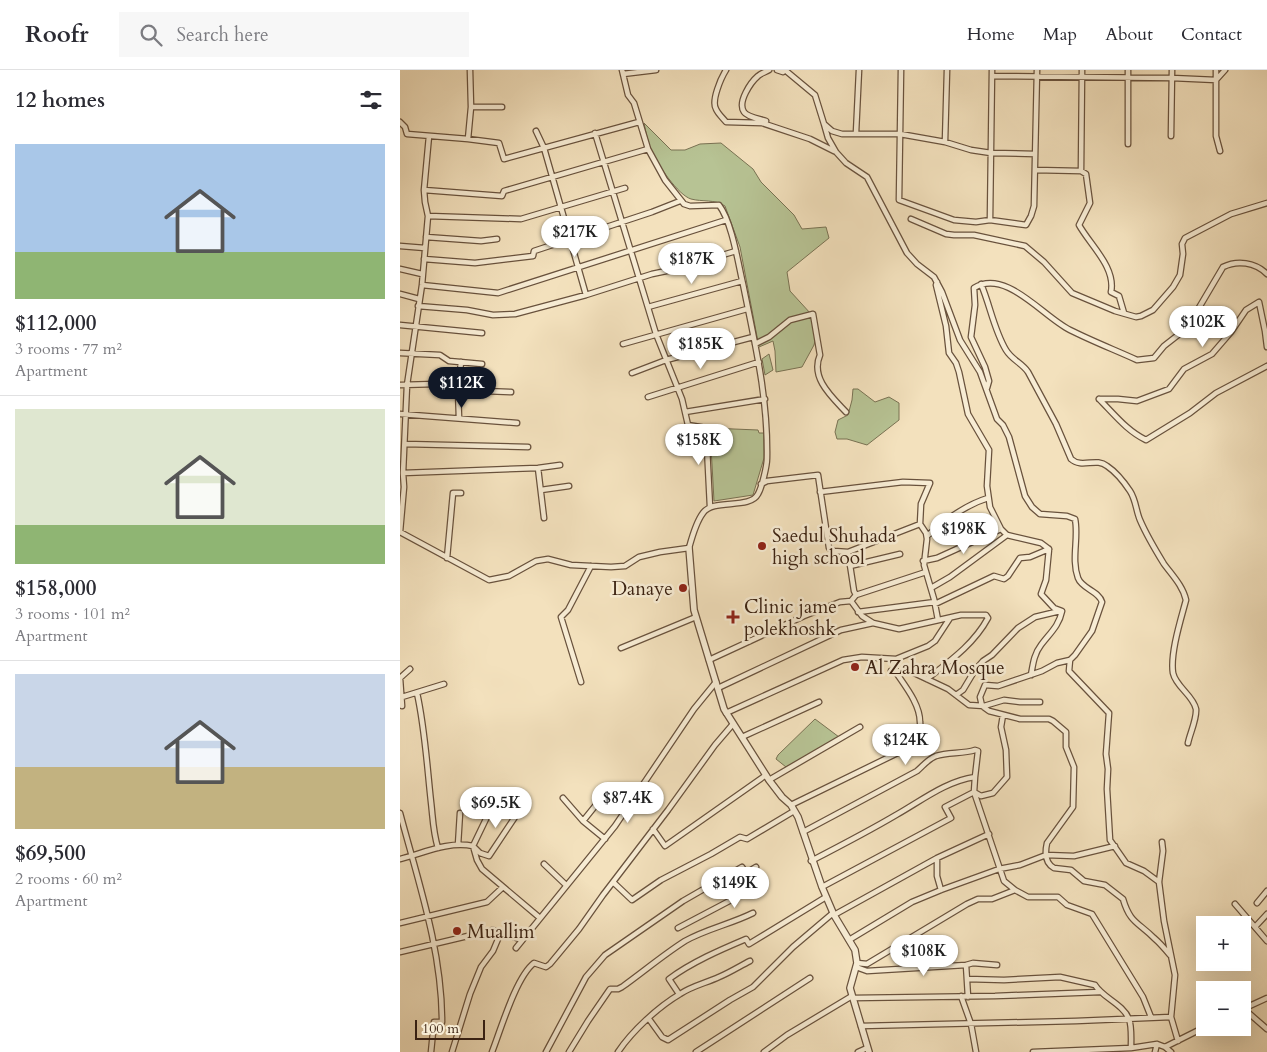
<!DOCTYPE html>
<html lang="en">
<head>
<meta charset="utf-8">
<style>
  body { margin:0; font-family:Cardo,serif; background:#f7f7f7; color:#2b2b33; height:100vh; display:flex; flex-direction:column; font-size:19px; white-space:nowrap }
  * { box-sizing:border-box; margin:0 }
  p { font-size:16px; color:#7c7c81 }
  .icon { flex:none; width:28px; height:28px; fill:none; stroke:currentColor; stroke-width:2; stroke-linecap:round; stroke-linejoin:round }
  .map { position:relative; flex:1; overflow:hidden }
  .panel { display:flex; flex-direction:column; background:#fff; width:400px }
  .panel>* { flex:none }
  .buttons { position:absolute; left:796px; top:846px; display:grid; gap:10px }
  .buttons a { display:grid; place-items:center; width:55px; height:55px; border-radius:0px; background:#fff; box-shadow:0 5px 20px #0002; font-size:25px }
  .scale { position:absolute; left:15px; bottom:12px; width:70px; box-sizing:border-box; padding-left:5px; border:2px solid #3b2212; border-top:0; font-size:14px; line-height:18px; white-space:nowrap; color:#3b2212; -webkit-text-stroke:4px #f7ecd4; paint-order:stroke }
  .price { position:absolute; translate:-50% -42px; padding:0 11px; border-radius:18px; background:#fff; color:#222; font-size:16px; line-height:32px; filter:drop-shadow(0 1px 2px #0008) }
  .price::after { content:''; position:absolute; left:50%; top:30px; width:15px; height:11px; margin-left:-8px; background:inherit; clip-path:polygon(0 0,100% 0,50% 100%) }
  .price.current { background:#111827; color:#fff }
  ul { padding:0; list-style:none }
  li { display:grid; align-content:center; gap:10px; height:265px; padding:0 15px }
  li+li { border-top:1px solid #e1e1e2 }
  li span { display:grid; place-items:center; height:155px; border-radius:0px; color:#555 }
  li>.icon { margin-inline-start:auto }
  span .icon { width:90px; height:90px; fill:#fffc; stroke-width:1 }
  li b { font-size:21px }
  h2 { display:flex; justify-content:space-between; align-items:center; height:60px; padding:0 15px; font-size:21px }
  header { display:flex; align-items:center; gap:30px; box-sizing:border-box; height:70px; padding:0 25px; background:#fff; border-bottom:1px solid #e1e1e2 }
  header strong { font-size:24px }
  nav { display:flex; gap:28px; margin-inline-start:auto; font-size:18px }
  .search { width:350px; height:45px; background:#f7f7f7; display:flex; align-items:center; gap:12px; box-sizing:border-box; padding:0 18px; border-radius:0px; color:#7c7c81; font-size:19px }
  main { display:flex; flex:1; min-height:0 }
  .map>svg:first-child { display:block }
  .green { fill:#b7c394; stroke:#797253 }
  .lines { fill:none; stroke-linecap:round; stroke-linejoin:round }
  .minor-casing { stroke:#69523d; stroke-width:7 }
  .tertiary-casing { stroke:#69523d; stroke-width:8 }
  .minor { stroke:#f7ecd4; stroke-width:4.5 }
  .tertiary { stroke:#f7ecd4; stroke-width:5.5 }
  .poi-dot { fill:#8f2418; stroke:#f7ecd4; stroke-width:2 }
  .labels { text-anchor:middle; stroke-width:5; stroke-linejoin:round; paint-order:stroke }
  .poi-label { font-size:19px; fill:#3b2212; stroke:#f7ecd4; text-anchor:start }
</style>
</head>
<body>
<header>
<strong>Roofr</strong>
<div class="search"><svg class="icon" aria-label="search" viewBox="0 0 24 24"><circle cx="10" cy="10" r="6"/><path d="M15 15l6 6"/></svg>Search here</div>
<nav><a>Home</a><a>Map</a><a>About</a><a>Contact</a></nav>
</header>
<main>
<section class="panel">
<h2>12 homes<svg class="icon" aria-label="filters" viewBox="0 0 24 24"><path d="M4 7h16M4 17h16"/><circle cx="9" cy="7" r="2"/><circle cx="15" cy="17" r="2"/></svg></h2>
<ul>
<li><span style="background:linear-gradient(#a9c7e8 70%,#8fb573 0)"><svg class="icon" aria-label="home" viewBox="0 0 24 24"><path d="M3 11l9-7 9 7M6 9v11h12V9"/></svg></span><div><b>$112,000</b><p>3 rooms · 77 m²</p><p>Apartment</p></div></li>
<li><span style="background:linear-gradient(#dfe7d0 75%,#8fb573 0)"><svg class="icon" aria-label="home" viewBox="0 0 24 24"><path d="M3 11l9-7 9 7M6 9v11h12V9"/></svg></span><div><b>$158,000</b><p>3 rooms · 101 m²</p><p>Apartment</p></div></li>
<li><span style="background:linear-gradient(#c9d6e8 60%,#c2b280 0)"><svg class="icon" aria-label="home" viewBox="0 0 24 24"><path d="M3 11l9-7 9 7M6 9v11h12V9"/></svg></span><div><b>$69,500</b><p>2 rooms · 60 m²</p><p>Apartment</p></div></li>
</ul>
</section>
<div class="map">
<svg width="867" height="982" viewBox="0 0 867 982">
  <rect width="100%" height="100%" fill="#f3e1bd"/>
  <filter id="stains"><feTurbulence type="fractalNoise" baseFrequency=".004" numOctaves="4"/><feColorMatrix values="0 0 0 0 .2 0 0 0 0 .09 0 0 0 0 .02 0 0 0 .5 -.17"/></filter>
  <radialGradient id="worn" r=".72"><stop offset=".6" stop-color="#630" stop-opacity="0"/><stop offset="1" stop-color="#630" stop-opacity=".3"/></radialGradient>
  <path class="green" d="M244,53L271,80H285L300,74L321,73L353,99L361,112L394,145L402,159L426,157L429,168L387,202L390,221L411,244L416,267L414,275L402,297L376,302L375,281L373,271L359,277L340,177L325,136C315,129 302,132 291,129C278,125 258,95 252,82C248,73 246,63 244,53Z
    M369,284L373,300L365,305L362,289Z
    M453,319H458L475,332L489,327L499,333V350L467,375L447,369H437L435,362L438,350L448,345L452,330Z
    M310,358L358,360L359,363H364V388L353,425L314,431Z
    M415,649L439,667L386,697L376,689L378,685Z"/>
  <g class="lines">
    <defs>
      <path id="minor" d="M326,0C321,8 311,31 316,39C318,44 323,48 326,52L362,53L410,69L434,81
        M377,0L383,2L384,0
        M385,0L415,25L424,54L432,61L442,64H500L545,72L571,80L591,83L635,84
        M501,0L499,130L554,150L576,152L590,150L626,155L631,146L634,136L637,0
        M816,0V66L820,81
        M223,4L256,0
        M592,6L772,8L816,10L825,0
        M71,37H102
        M366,51C360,49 347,47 344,42C337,32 351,12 358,6C361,3 366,2 369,0
        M0,52L5,57L7,64L68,69L99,73L104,89L239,52
        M424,54L428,68L436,82L446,93L467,107L507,183L517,194L534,207L542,222L560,270L580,302L597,349L603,355L609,367L625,426L632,437L640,444L667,446L675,449C679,467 671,489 678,508C682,519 699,521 702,532L692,561L675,585L670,590L657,593L642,601L598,616L585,615L580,627L582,636L589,641L620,649H649L653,651L666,662V677L674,697L673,737L647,773C645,782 645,793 654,798L671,800L684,811L705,815L723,829C730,853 738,852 754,868C760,873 765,879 770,885
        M136,61L144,78L186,225
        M195,63L256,264L282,329L288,355L306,358L310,437
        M456,63L459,0
        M771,66L772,0
        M68,69L71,37L70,0
        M545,72L547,0
        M728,74V0
        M635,100L681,101L686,104L690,133L679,155C690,175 716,197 711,222L719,226L724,243
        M681,101L682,0
        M24,120L102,126L104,121L248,79
        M28,146L121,149L225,118
        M511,149L546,164L554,165H574L625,176L644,192L672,223L715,241L736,247L741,246L753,240L773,217L780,205L783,184L782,174L785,168L831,144L867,133
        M590,150L592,0
        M26,167L81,171L97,169
        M0,176L25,178
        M24,189L75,193L133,186L134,181L252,142L280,131
        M0,199L22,204
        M537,212L536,215L546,256L549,283L556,293L559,302L568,344L589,380L587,416L590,437L601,459L607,465L641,473L649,479L646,510L641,524L654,538L662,541C659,556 650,563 641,575C634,584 633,594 631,605
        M581,214C590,235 594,260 606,280C612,290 622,293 628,302L656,354L671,389C682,399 696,387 707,396C716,402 724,412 730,421C736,430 736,441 740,450C746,464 756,481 764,494C772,505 783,516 786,530C781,549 770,583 773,603C776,617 793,625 796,639C797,649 790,663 788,673
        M22,215L98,223L326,150
        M0,224L19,229
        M18,236L67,240L93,245L115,244L186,225L252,204L276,199L336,181
        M248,237L342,211
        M0,255L82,263
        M865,261L867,277
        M223,274L347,239
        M355,274L369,267L390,250L413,244L420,285C410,308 432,327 446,342
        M0,283L40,285L49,291L82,294
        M232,303L266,290L353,267
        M0,315L36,314
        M587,318L589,311L585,297L571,267L575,235L574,218C606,198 643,247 670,260C692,271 715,280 737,290L754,288L764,276L787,258L823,197C837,190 855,192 867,204
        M58,320L111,322
        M248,327L359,292
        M699,329H718L737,331L769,319L784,299L812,284L831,262L846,240L859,232L865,261H867
        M699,329C714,344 727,361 746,370L790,343L816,323L867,296
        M285,342L365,329
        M0,344L117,353
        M59,348L58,320L61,292
        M5,374L128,377
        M138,398L144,448
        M3,403L138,398L160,395
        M361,414L367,411L418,405L429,478L434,481L448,482L454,521L456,525L451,531
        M141,420L169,416
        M420,422L503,412L530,413L521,434L520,454L526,463L527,469L524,495L534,529L538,550
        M0,462L89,510L109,506L136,491L148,489L171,495L211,497L225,496L239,487L260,482L289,478C292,467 296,452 303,443C313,428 350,440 358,424C362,417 367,396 367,388C368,327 355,274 343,214C338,193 332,152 319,135L290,136L284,134L265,110L248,79L234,33L228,25L222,0
        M0,462L4,417L3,403L7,315L22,215L28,146L25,132L24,120L29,66
        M527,466C545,450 565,435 588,428
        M448,482L520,454
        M47,488L53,423H61
        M523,491L537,488L601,459
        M450,496L500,484
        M531,518L550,507L607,465
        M456,525L526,502
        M535,534L594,506L604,509L608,506L620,488L630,487L649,479
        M458,542L535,532
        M221,578L296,547
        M309,590L404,546L440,532L451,531L462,546L473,553L499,559L561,545H586L588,548C574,574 550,591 527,609
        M670,590L669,601L709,643L706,684L708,699L707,719L710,770L726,793L744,801L759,812
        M491,601L512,602L548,619L569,635L584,636L604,630L620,632H640
        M181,612L161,547L168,540L191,496
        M318,618L441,560L473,553
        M17,623C25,659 27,696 31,732C33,749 33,762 38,778
        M556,625L563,620L575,600L583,591L592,585L618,558L635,547L660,541
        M2,627L44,614
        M2,636L0,608L10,599
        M326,643L443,590L462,587L496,589L528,576L535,571L550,548
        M342,667L419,632
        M369,710L460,657
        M574,722L581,726L593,723L607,707L606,680L601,657L603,645
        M98,724L73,776L77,790L82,799L140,848
        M163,728L183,751L205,769
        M391,735L518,673C519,666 521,659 520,652C520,634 505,616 495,601
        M0,743C18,811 42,880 42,952H34L31,982
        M183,751L208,720
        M253,759L265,776L366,705
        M403,762L517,701C523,696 528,689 536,686C548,682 563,684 575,680L578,681L575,707
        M762,772L763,781L759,812L764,851L775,905L771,947L778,971
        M58,775L60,743
        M537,788V806L541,820
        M0,789C24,783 48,771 73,776L80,783L89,786L117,744
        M411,791C440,776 469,761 496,745C521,731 546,711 575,707L574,722L604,811L615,820L628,827H658L667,835L692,844L743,927L751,947
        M144,794L166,815
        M213,812L232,830L261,810L311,784L340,767L347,769L394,741
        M422,817L551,748L545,737L574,722
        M857,833L867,821
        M835,834L867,871
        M434,845L537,788L589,764
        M0,853L87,832L103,817
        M855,857L867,844
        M278,858L354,818L346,803
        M449,870L512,832L541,820L599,799L620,795L646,785L674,786L715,776
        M116,878L215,756L294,639L316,612
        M0,882L93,860L122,870
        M457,893L467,894L567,834L578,829H592L615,820
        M566,895L568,927
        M456,897L467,901L566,895L573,893L597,895
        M567,909L604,910L660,907L695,915C703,928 723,934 729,949C732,957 731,970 731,978
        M279,924L269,909C292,892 320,880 346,869L349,874L426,827
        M561,926L571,954L576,982
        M453,928L595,926L700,922
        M843,939L867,928
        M844,939L867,959
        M249,949L262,967L268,970L330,930L353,917L393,877L433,843
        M461,956L676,951L771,947
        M765,977L805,957
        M52,982L70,924L81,897L93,881L101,862
        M92,982C101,959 116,907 134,893L146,897L150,894L179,859L203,825L268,740L315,675L333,654
        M146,982L186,907L205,885L283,831L342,797L346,803L356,797
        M169,982L188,951L210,919H218L222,917C243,902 263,885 285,871C306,859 331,854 353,843
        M218,982C232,961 258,937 280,924C292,916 306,913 319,907C329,903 340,896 350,891
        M296,982L410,908
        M364,982L387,965L452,926
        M458,982L467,978
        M633,982L731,978L757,974L765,977L771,982
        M755,982L757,974"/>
      <path id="tertiary" d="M289,478L294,540L324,639L369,710L382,727L391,735L398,747L422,817L434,845L455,880L457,893L450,918L469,982"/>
    </defs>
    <use href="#minor" class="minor-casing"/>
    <use href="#tertiary" class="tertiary-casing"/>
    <use href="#minor" class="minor"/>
    <use href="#tertiary" class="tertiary"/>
  </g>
  <g class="poi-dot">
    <circle cx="362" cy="476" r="5"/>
    <circle cx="283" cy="518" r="5"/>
    <path d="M330.5 539.5h5v5h5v5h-5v5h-5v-5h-5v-5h5z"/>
    <circle cx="455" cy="597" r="5"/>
    <circle cx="57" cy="861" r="5"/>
  </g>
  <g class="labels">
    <g class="poi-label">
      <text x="372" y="472">Saedul Shuhada<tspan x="372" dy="22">high school</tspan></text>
      <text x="273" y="525" text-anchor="end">Danaye</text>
      <text x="344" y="543">Clinic jame<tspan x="344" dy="22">polekhoshk</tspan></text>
      <text x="465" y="604">Al Zahra Mosque</text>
      <text x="67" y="868">Muallim</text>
    </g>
  </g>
  <rect width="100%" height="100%" filter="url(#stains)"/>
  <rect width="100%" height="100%" fill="url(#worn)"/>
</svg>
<div class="buttons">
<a>+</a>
<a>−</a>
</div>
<div class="scale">100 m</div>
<b class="price" style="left:175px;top:188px">$217K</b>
<b class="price" style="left:292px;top:215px">$187K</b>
<b class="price" style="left:803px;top:278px">$102K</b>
<b class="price" style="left:301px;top:300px">$185K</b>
<b class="price current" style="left:62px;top:339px">$112K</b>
<b class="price" style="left:299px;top:396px">$158K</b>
<b class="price" style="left:564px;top:485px">$198K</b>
<b class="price" style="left:506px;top:696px">$124K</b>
<b class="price" style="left:228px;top:754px">$87.4K</b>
<b class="price" style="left:96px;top:759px">$69.5K</b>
<b class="price" style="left:335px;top:839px">$149K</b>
<b class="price" style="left:524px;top:907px">$108K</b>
</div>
</main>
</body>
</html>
